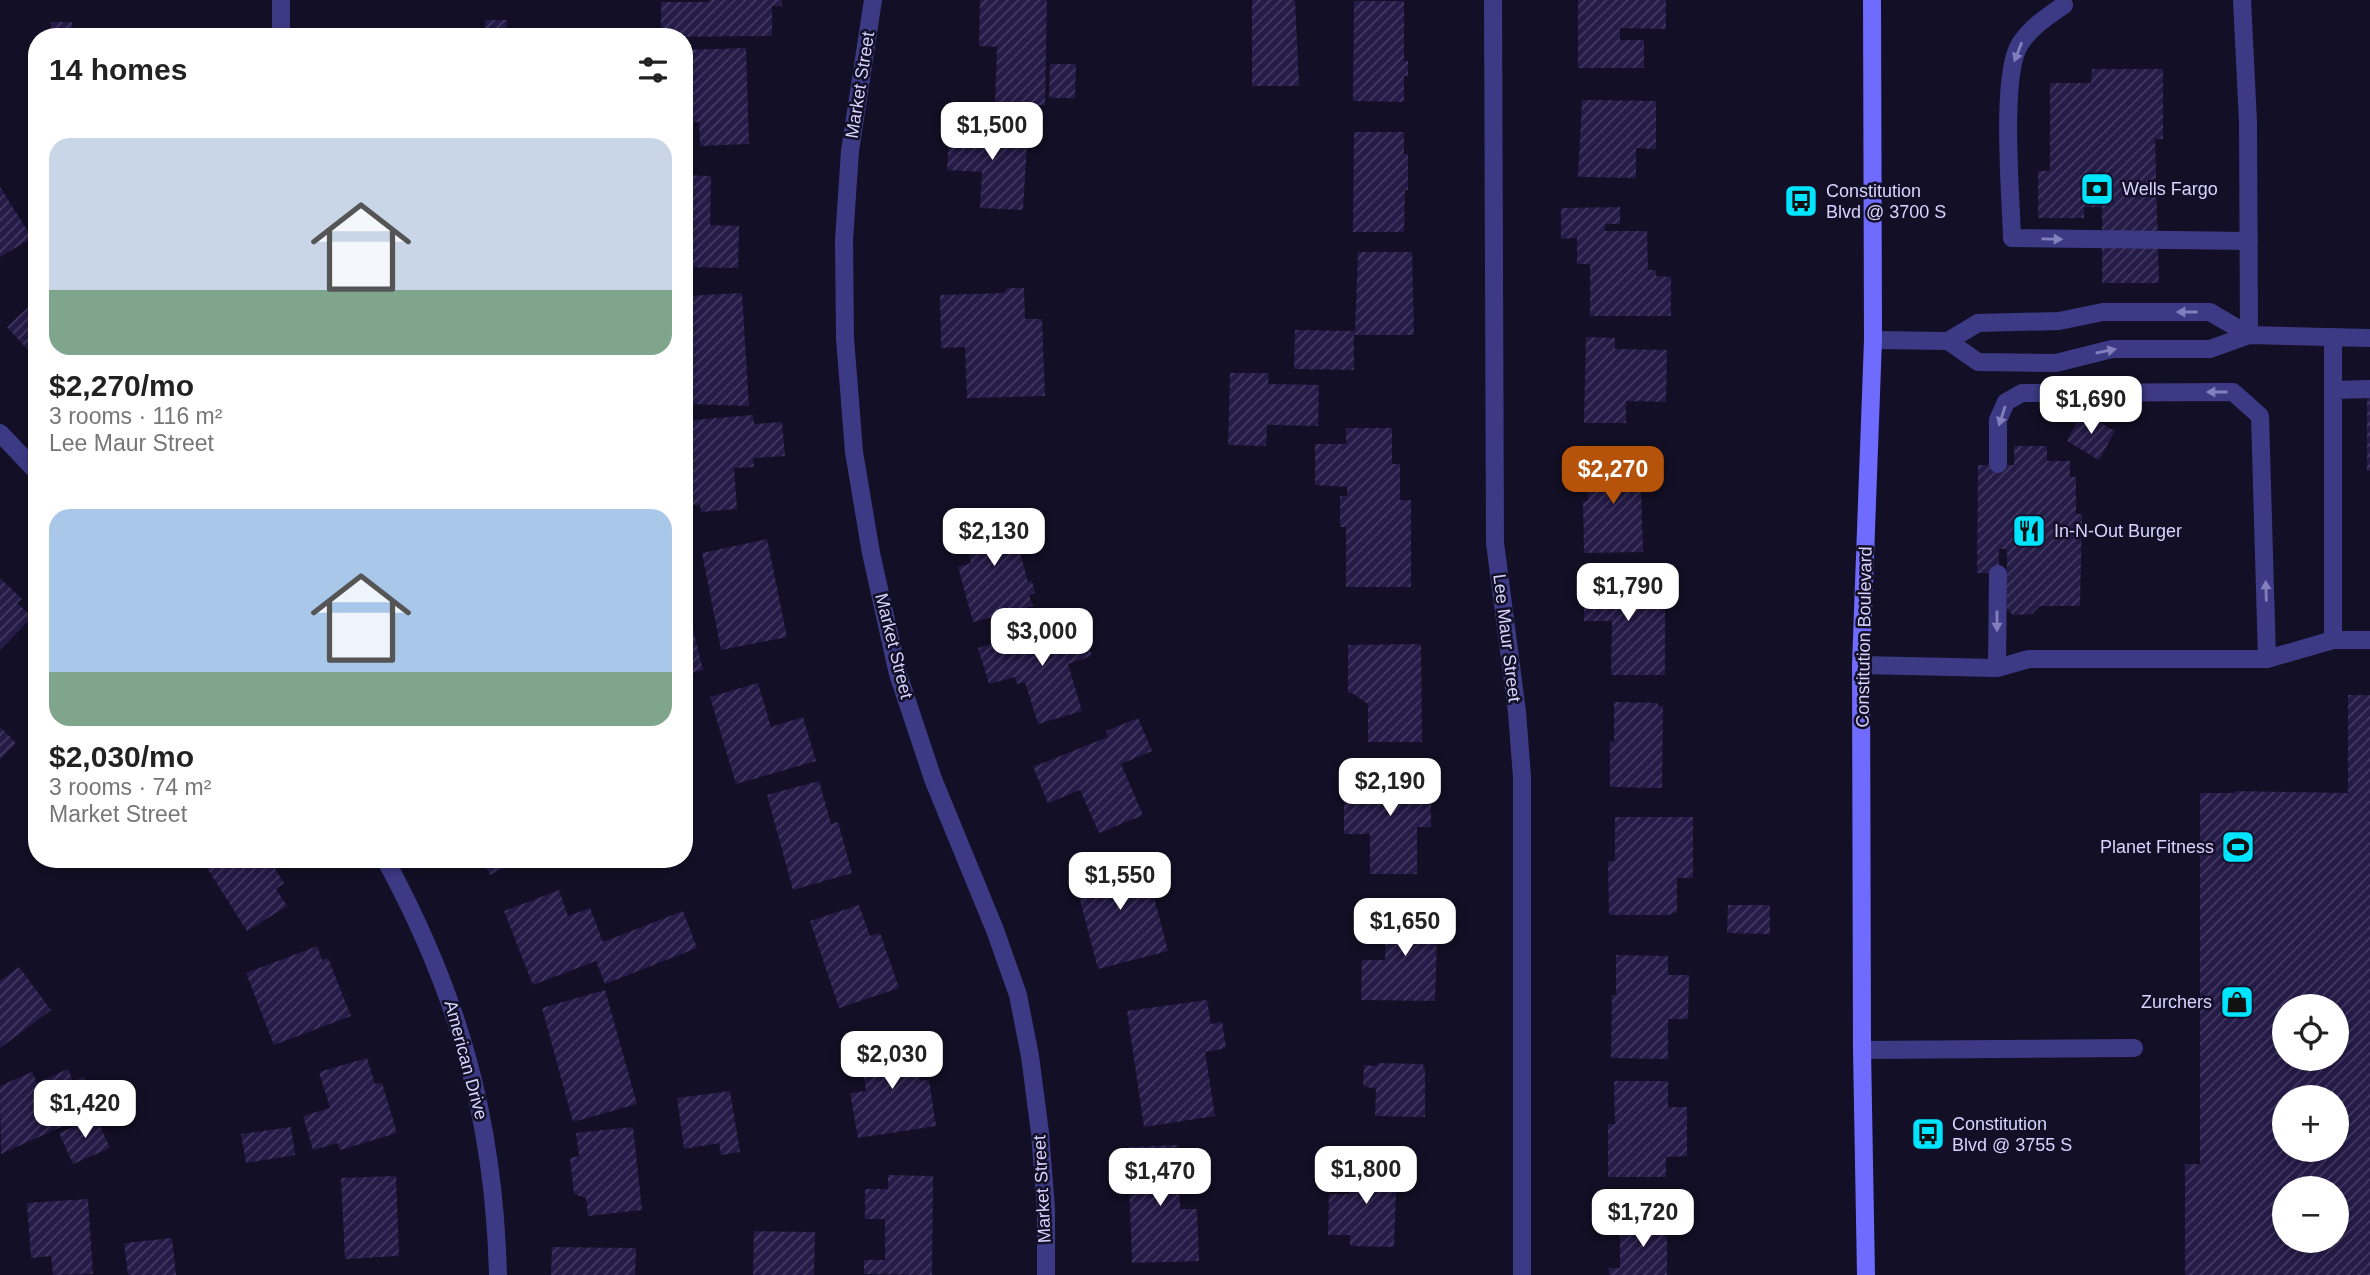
<!DOCTYPE html>
<html lang="en">
<head>
<meta charset="utf-8">
<style>
  body { margin:0; font-family:Arial,sans-serif; background:#f6f6f6; color:#222; height:100vh; display:flex; flex-direction:column; font-size:26px; white-space:nowrap }
  * { box-sizing:border-box; margin:0 }
  p { font-size:23px; color:#767676 }
  .icon { flex:none; width:38px; height:38px; fill:none; stroke:currentColor; stroke-width:2; stroke-linecap:round; stroke-linejoin:round }
  .map { position:relative; flex:1; overflow:hidden }
  .details { position:absolute; left:28px; top:28px; width:665px; height:840px; display:flex; flex-direction:column; background:#fff; border-radius:28px; box-shadow:0 4px 10px #0003 }
  .details>* { flex:none }
  .buttons { position:absolute; left:2272px; top:994px; display:grid; gap:14px }
  .buttons a { display:grid; place-items:center; width:77px; height:77px; border-radius:50%; background:#fff; box-shadow:0 4px 10px #0003; font-size:35px }
  .price { position:absolute; translate:-50% -60px; padding:0 16px; border-radius:14px; background:#fff; color:#222; font-size:23px; line-height:46px; filter:drop-shadow(0 2px 4px #0008) }
  .price::after { content:''; position:absolute; left:50%; top:42px; width:21px; height:16px; margin-left:-10px; background:inherit; clip-path:polygon(0 0,100% 0,50% 100%) }
  .price.active { background:#b45309; color:#fff }
  ul { padding:0; list-style:none }
  li { display:grid; align-content:center; gap:14px; height:371px; padding:0 21px }
  li span { display:grid; place-items:center; height:217px; border-radius:21px; color:#555 }
  li>.icon { margin-inline-start:auto }
  span .icon { width:126px; height:126px; fill:#fffc; stroke-width:1 }
  li b { font-size:30px }
  h2 { display:flex; justify-content:space-between; align-items:center; height:84px; padding:0 21px; font-size:30px }
  .map>svg:first-child { display:block }
  .building { fill:url(#building-hatch); fill-rule:evenodd }
  .lines { fill:none; stroke-linecap:round; stroke-linejoin:round }
  .lane { stroke:#3d3a85; stroke-width:18 }
  .street { stroke:#3d3a85; stroke-width:18 }
  .secondary { stroke:#6f6bff; stroke-width:18 }
  .oneway { fill:#837fbc }
  .labels { text-anchor:middle; stroke-width:5; stroke-linejoin:round; paint-order:stroke }
  .street-label { font-size:18px; fill:#d9d4ff; stroke:#130f26 }
  .poi-label { font-size:18px; fill:#d9d4ff; stroke:#130f26; text-anchor:start }
</style>
</head>
<body>
<div class="map">
<svg width="2370" height="1275" viewBox="0 0 2370 1275">
  <defs>
    <pattern id="building-hatch" width="6" height="6" patternUnits="userSpaceOnUse" patternTransform="scale(1.75)"><rect width="6" height="6" fill="#241b47"/><path d="M-1 1l2-2M0 6l6-6M5 7l2-2" fill="none" stroke="#433b63"/></pattern>
  </defs>
  <rect width="100%" height="100%" fill="#130f26"/>
  <path class="building" d="M709,0H782V6H772V36L661,37V2H709Z
    M980,0H1047L1045,105L995,104L997,47L979,46Z
    M1252,0H1295L1299,86H1252Z
    M1578,0H1666V29L1620,28V40H1644V68H1578Z
    M1354,1H1404V61H1408V76H1404V102L1353,101Z
    M485,20H507L506,37H485Z
    M51,22H72V37H51Z
    M176,30L177,37H129V31Z
    M365,33L412,34V37H365Z
    M746,48L749,144L700,146L699,122H684V50Z
    M1050,64H1076L1075,98H1049Z
    M2092,69H2163V139H2155L2159,283H2102V207H2084V218H2038V171H2050V83H2091Z
    M1582,100L1656,101V149L1636,148V178L1578,177Z
    M950,124L1028,128L1023,210L980,208L982,172L947,170Z
    M1354,132H1404V154H1408V190H1405L1404,232H1353Z
    M684,175L711,176L710,225L739,226L738,268L684,267Z
    M0,187L32,238L0,257Z
    M1620,207V224H1605V231H1647L1648,270H1656V276L1671,277V316H1590V264H1577V238L1561,239V208Z
    M1358,252H1412L1414,335H1354V370L1294,369L1295,330L1355,331Z
    M1008,288H1024L1025,319H1042L1045,396L967,398L965,347L941,348L940,295L1004,293Z
    M742,293L749,406L691,404L693,420L753,415L754,424L782,422L785,456L753,458L754,467L734,468L737,509L701,512L700,505L684,506V404H691L684,390V355H688L685,296Z
    M37,299V360L7,327Z
    M1586,337L1615,338V349L1667,350L1666,402L1626,401V423H1584Z
    M1230,373H1269L1268,384L1319,385L1318,426L1267,425L1266,446L1228,445Z
    M2367,398H2370V471H2367Z
    M2082,413L2115,431L2099,460L2067,441Z
    M1346,428H1392V464H1400V500H1411V587H1346V527H1340V496H1347V487L1315,485V444H1346Z
    M2014,446H2047V461H2070V477H2076V514H2082L2080,606H2040L2032,614L2013,615L2007,609V549H1999V573H1977L1978,465H2014Z
    M1640,457L1643,552L1584,553L1583,501H1588V458Z
    M1008,509L1028,582L1032,581L1035,593L1029,595L1033,606L973,622L958,567L971,563L960,522Z
    M767,539L787,637L721,650L702,553Z
    M1584,571H1623V592H1665V675H1611L1612,621H1584Z
    M0,578L22,599L17,603L32,617L0,650Z
    M689,612L703,670L684,675V613Z
    M1081,618L1092,656L1068,664L1082,711L1038,724L1025,682L1017,684L1015,677L989,684L978,648L1020,635L1022,643L1054,633L1051,627Z
    M1421,644L1422,742H1368V704L1352,693H1348V645Z
    M758,683L771,727L803,717L816,761L736,784L710,697Z
    M2348,695H2370V1275H2185V1164H2200V793H2235V791L2348,793ZM2284,1006H2336V1059H2284ZM2284,1097H2336V1150H2284ZM2284,1188H2336V1241H2284Z
    M1614,702L1658,703V706H1663L1662,788L1610,787V742H1614Z
    M1138,718L1152,751L1121,764L1143,815L1099,833L1080,790L1048,803L1033,767L1108,737L1106,731Z
    M0,727L16,743L0,759Z
    M1367,773H1431V827H1417V874H1370V834H1344V786H1367Z
    M819,781L831,824L838,822L852,873L793,890L767,795Z
    M1615,817H1693V878H1677V912L1668,915H1609L1608,861H1615Z
    M1143,855L1168,951L1098,969L1073,873Z
    M214,859H269L284,883L276,889L287,906L247,931L205,865Z
    M482,859H523L490,875Z
    M559,890L568,916L590,908L603,942L683,911L697,948L605,984L596,961L533,985L504,911Z
    M859,905L870,936L880,933L899,988L839,1008L810,921Z
    M1390,905L1438,906L1435,1001L1361,1000L1362,960H1385L1386,922H1390Z
    M1728,905H1770V934L1727,933Z
    M317,946L322,960L328,958L351,1016L274,1045L246,973Z
    M1616,955L1668,956V975H1689L1688,1019H1668V1059L1611,1058L1612,995H1616Z
    M19,967L51,1010L0,1048V981Z
    M605,990L637,1104L573,1122L542,1008Z
    M1207,1000L1211,1024L1222,1022L1226,1048L1205,1052L1215,1116L1144,1127L1127,1011Z
    M913,1037L920,1081L929,1080L936,1126L858,1138L850,1093L866,1091L859,1045Z
    M367,1058L375,1084L382,1083L397,1133L340,1150L338,1143L313,1150L303,1116L330,1108L319,1072Z
    M1379,1063L1423,1064V1067H1425V1117L1375,1116L1376,1089L1363,1086L1364,1065L1376,1066Z
    M68,1069L73,1081L84,1077L99,1110L1,1154L0,1086L32,1072L37,1083Z
    M1614,1081H1668V1107H1687V1156L1666,1157V1177H1608V1124H1615Z
    M730,1091L740,1152L721,1155L719,1143L684,1149L677,1098Z
    M96,1117L110,1148L73,1164L59,1133Z
    M291,1127L295,1155L246,1163L241,1134Z
    M633,1127L642,1210L588,1216L586,1198L574,1194L570,1158L579,1156L576,1133Z
    M1178,1145L1180,1209H1197L1199,1261L1132,1263L1128,1147Z
    M1350,1161L1397,1163L1394,1247L1350,1246V1235H1328L1329,1194H1349Z
    M888,1175L933,1176L932,1275L864,1274V1260H885V1219H865V1189H888Z
    M396,1176L399,1256L345,1259L341,1178Z
    M88,1199L93,1274L53,1275L51,1256L31,1258L27,1203Z
    M1620,1221H1667V1275H1609V1268H1620Z
    M754,1231L815,1232L814,1275H753Z
    M172,1238L176,1275H128L124,1243Z
    M552,1247L636,1248L635,1275H551Z"/>
  <g class="lines">
    <path class="lane" d="M2242,0L2248,122L2249,335
      M2064,5C2048,16 2031,27 2020,44C2000,75 2011,197 2012,238L2249,241
      M1873,340L1948,341L1978,323L2059,321L2103,312H2210L2249,335
      M1948,341L1978,362L2056,363L2112,349H2210L2249,335L2370,338
      M2334,390L2370,389
      M1998,464V420L2006,402L2022,393L2233,392L2260,416L2267,659
      M2333,640H2370
      M1861,665L1997,668L2029,659H2267L2333,640V338
      M1997,668L1998,574
      M1862,1050L2134,1048"/>
    <path class="street" d="M873,0L850,151L844,240L845,338L854,452L871,553L898,674L933,779L995,930L1018,995L1030,1056L1040,1133L1046,1209V1275
      M1493,0L1495,543L1517,712L1522,777V1275
      M281,37V0
      M0,433L37,472
      M385,859C459,995 494,1120 498,1275"/>
    <path class="secondary" d="M1866,1275L1862,1050L1861,665L1873,340L1872,0"/>
  </g>
  <defs><path id="oneway-solid" d="M-6-.8H1V-3.2L6.5 0L1 3.2V.8H-6Z" transform="scale(1.75)"/></defs>
  <g class="oneway">
    <use href="#oneway-solid" transform="translate(2018 52) rotate(111)"/>
    <use href="#oneway-solid" transform="translate(2052 239) rotate(1)"/>
    <use href="#oneway-solid" transform="translate(2187 312) rotate(-180)"/>
    <use href="#oneway-solid" transform="translate(2106 351) rotate(-11)"/>
    <use href="#oneway-solid" transform="translate(2217 392) rotate(180)"/>
    <use href="#oneway-solid" transform="translate(2002 416) rotate(108)"/>
    <use href="#oneway-solid" transform="translate(2266 591) rotate(-92)"/>
    <use href="#oneway-solid" transform="translate(1997 621) rotate(90)"/>
  </g>
  <defs>
    <symbol id="bank-square" viewBox="-11 -11 22 22"><rect x="-9" y="-9" width="18" height="18" rx="4" fill="#00e5ff" stroke="#130f26"/><path d="M-6-4H6V4H-6ZM0-2.3a2.3 2.3 0 1 0 0 4.6a2.3 2.3 0 1 0 0-4.6Z" fill="#111"/></symbol>
    <symbol id="bus-square" viewBox="-11 -11 22 22"><rect x="-9" y="-9" width="18" height="18" rx="4" fill="#00e5ff" stroke="#130f26"/><path d="M-5-6H5V4H4V6H2V4H-2V6H-4V4H-5ZM-3.5-4V0h7V-4ZM-3.5 1.2v1.5H-2V1.2ZM2 1.2v1.5H3.5V1.2Z" fill="#111"/></symbol>
    <symbol id="restaurant-square" viewBox="-11 -11 22 22"><rect x="-9" y="-9" width="18" height="18" rx="4" fill="#00e5ff" stroke="#130f26"/><path d="M-5-6h1v4h1v-4h1v4h1v-4h1v5L-1.5 .5V6h-2V.5L-5-1ZM5-6V6H3V1.5H1.5Q1.5-4 5-6Z" fill="#111"/></symbol>
    <symbol id="stadium-square" viewBox="-11 -11 22 22"><rect x="-9" y="-9" width="18" height="18" rx="4" fill="#00e5ff" stroke="#130f26"/><path d="M0-5a6.5 5 0 1 0 0 10a6.5 5 0 1 0 0-10ZM-3.5-1.8h7v3.6h-7Z" fill="#111"/></symbol>
    <symbol id="shop-square" viewBox="-11 -11 22 22"><rect x="-9" y="-9" width="18" height="18" rx="4" fill="#00e5ff" stroke="#130f26"/><path d="M-5-2.5h2.3a2.7 3.5 0 0 1 5.4 0H5L5.5 6h-11ZM-1.5-2.5h3a1.5 2.3 0 0 0-3 0Z" fill="#111"/></symbol>
  </defs>
  <g fill-rule="evenodd">
    <use href="#bank-square" x="2078" y="170" width="38" height="38"/>
    <use href="#bus-square" x="1782" y="182" width="38" height="38"/>
    <use href="#restaurant-square" x="2010" y="512" width="38" height="38"/>
    <use href="#stadium-square" x="2219" y="828" width="38" height="38"/>
    <use href="#shop-square" x="2218" y="983" width="38" height="38"/>
    <use href="#bus-square" x="1909" y="1115" width="38" height="38"/>
  </g>
  <g class="labels">
    <g class="street-label">
      <text transform="translate(860 85) rotate(-81)" y="6">Market Street</text>
      <text transform="translate(1864 637) rotate(-89)" y="6">Constitution Boulevard</text>
      <text transform="translate(1507 638) rotate(83)" y="6">Lee Maur Street</text>
      <text transform="translate(894 646) rotate(76)" y="6">Market Street</text>
      <text transform="translate(466 1060) rotate(75)" y="6">American Drive</text>
      <text transform="translate(1042 1189) rotate(-93)" y="6">Market Street</text>
    </g>
    <g class="poi-label">
      <text x="2122" y="195">Wells Fargo</text>
      <text x="1826" y="197">Constitution<tspan x="1826" dy="21">Blvd @ 3700 S</tspan></text>
      <text x="2054" y="537">In-N-Out Burger</text>
      <text x="2214" y="853" text-anchor="end">Planet Fitness</text>
      <text x="2212" y="1008" text-anchor="end">Zurchers</text>
      <text x="1952" y="1130">Constitution<tspan x="1952" dy="21">Blvd @ 3755 S</tspan></text>
    </g>
  </g>
</svg>
<div class="buttons">
<a><svg class="icon" aria-label="locate" viewBox="0 0 24 24"><circle cx="12" cy="12" r="6"/><path d="M12 2v4M12 18v4M2 12h4M18 12h4"/></svg></a>
<a>+</a>
<a>−</a>
</div>
<b class="price" style="left:992px;top:162px">$1,500</b>
<b class="price" style="left:2091px;top:436px">$1,690</b>
<b class="price active" style="left:1613px;top:506px">$2,270</b>
<b class="price" style="left:994px;top:568px">$2,130</b>
<b class="price" style="left:1628px;top:623px">$1,790</b>
<b class="price" style="left:1042px;top:668px">$3,000</b>
<b class="price" style="left:1390px;top:818px">$2,190</b>
<b class="price" style="left:1120px;top:912px">$1,550</b>
<b class="price" style="left:1405px;top:958px">$1,650</b>
<b class="price" style="left:892px;top:1091px">$2,030</b>
<b class="price" style="left:85px;top:1140px">$1,420</b>
<b class="price" style="left:1366px;top:1206px">$1,800</b>
<b class="price" style="left:1160px;top:1208px">$1,470</b>
<b class="price" style="left:1643px;top:1249px">$1,720</b>
<section class="details">
<h2>14 homes<svg class="icon" aria-label="filters" viewBox="0 0 24 24"><path d="M4 7h16M4 17h16"/><circle cx="9" cy="7" r="2"/><circle cx="15" cy="17" r="2"/></svg></h2>
<ul>
<li><span style="background:linear-gradient(#c9d6e8 70%,#7fa58c 0)"><svg class="icon" aria-label="home" viewBox="0 0 24 24"><path d="M3 11l9-7 9 7M6 9v11h12V9"/></svg></span><div><b>$2,270/mo</b><p>3 rooms · 116 m²</p><p>Lee Maur Street</p></div></li>
<li><span style="background:linear-gradient(#a9c7e8 75%,#7fa58c 0)"><svg class="icon" aria-label="home" viewBox="0 0 24 24"><path d="M3 11l9-7 9 7M6 9v11h12V9"/></svg></span><div><b>$2,030/mo</b><p>3 rooms · 74 m²</p><p>Market Street</p></div></li>
</ul>
</section>
</div>
</body>
</html>
